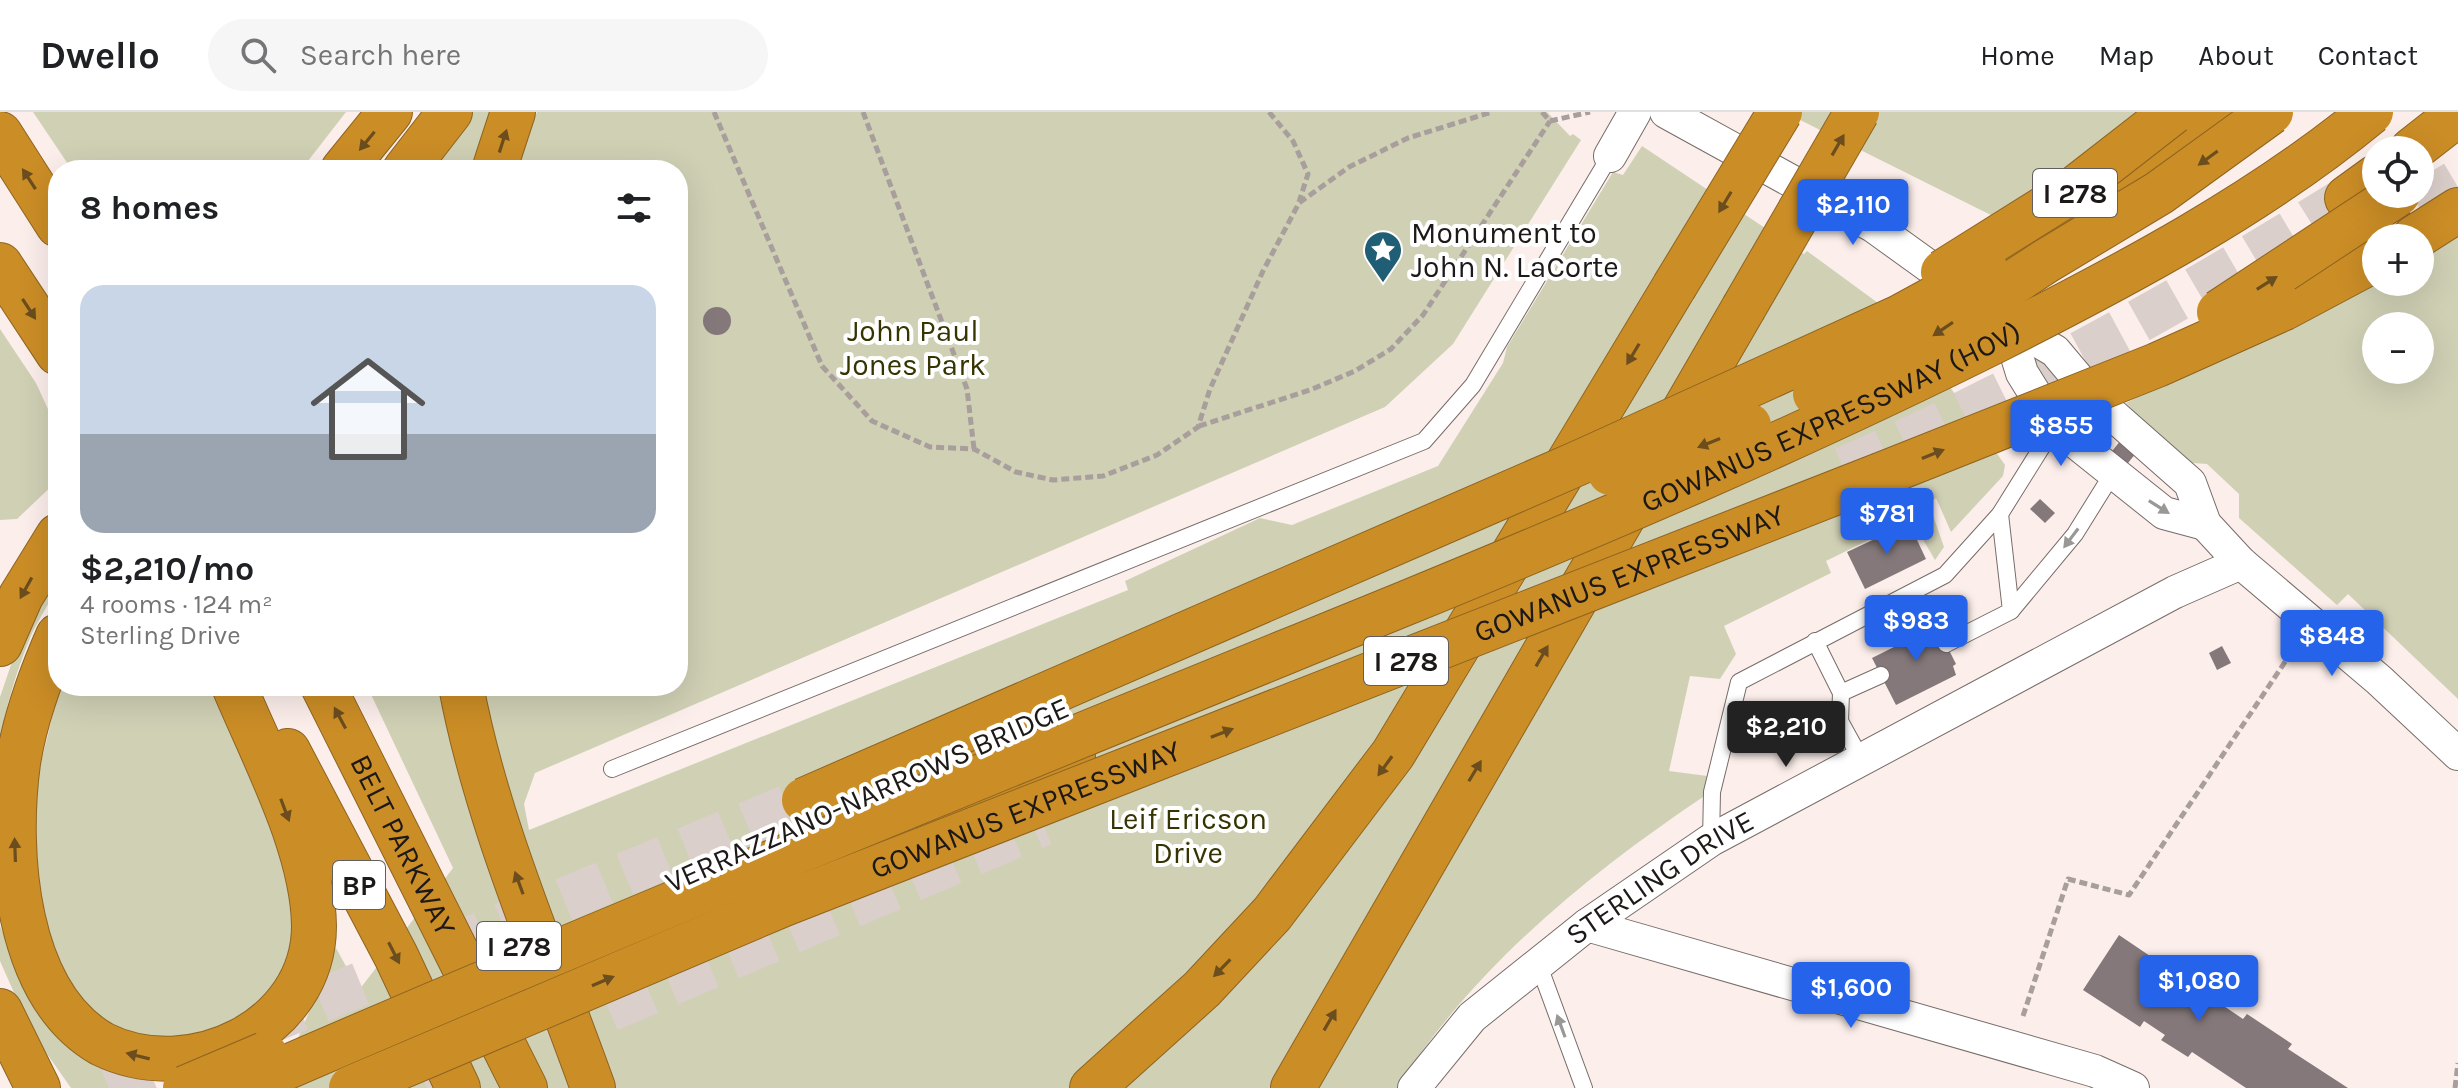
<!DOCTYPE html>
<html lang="en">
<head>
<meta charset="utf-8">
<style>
	body { margin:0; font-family:Karla,sans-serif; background:#f6f6f6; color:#202124; height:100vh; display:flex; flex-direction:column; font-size:30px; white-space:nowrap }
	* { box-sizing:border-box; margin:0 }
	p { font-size:26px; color:#757577 }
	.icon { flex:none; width:44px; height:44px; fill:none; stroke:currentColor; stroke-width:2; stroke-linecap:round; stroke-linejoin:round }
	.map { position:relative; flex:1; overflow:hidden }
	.drawer { position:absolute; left:48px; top:48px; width:640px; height:536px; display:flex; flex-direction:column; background:#fff; border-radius:32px; box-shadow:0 8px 32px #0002 }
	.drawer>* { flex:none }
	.buttons { position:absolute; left:2362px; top:24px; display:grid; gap:16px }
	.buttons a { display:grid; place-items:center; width:72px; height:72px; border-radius:50%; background:#fff; box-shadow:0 8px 32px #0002; font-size:40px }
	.price { position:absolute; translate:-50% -68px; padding:0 18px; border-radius:8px; background:#2563eb; color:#fff; font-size:26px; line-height:52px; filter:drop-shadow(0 2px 4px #0008) }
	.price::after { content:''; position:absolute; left:50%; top:48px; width:24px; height:18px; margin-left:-12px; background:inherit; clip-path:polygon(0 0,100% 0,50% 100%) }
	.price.active { background:#222; color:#fff }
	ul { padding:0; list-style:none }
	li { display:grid; align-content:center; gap:16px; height:424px; padding:0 32px }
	li span { display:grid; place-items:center; height:248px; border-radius:24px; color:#555 }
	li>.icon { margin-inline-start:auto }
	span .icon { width:144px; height:144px; fill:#fffc; stroke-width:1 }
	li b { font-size:34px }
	h2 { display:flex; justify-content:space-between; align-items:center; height:96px; padding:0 32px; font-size:34px }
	header { display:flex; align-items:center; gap:48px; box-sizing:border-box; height:112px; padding:0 40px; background:#fff; border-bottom:2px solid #e0e0e0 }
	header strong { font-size:38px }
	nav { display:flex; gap:44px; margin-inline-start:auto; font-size:28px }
	.search { width:560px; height:72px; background:#f6f6f6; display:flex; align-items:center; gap:20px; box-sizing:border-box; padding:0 28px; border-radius:44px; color:#757577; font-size:30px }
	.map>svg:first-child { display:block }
	.green { fill:#cfd0b4; fill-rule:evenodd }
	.building { fill:#84787a }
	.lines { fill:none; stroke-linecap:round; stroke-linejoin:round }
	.highway-tunnel { stroke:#dbcfcb; stroke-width:44; stroke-dasharray:44 22; stroke-linecap:butt }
	.lane-casing { stroke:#776c69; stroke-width:18 }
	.street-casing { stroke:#776c69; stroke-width:34 }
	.highway-casing { stroke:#8e6421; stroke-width:46 }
	.path { stroke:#a89e9c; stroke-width:5; stroke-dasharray:8 4; stroke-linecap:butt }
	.lane { stroke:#fff; stroke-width:16 }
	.street { stroke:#fff; stroke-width:32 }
	.highway { stroke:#cb8d26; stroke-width:44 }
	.highway-bridge-casing { stroke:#8e6421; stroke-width:46; stroke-linecap:butt }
	.highway-bridge { stroke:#cb8d26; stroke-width:44 }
	.oneway { fill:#6b4d1e }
	.oneway2 { fill:#999897 }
	.labels { text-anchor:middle; stroke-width:8; stroke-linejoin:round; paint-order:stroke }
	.shield { fill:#fff; stroke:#615e5d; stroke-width:2 }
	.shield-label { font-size:28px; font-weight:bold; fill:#1d1918 }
	.poi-label { font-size:30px; fill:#1d1918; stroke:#fff; text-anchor:start }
	.park-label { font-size:30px; fill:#363502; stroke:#fff }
	.street-label { font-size:30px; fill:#1d1918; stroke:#fff }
</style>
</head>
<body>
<header>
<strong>Dwello</strong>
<div class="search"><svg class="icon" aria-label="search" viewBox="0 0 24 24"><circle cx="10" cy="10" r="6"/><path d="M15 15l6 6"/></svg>Search here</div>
<nav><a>Home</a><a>Map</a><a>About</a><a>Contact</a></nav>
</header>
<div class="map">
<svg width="2458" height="976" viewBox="0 0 2458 976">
	<rect width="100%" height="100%" fill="#fcefeb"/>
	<g class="green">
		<polygon points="33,0 346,0 301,58 72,58"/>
		<polygon points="469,0 491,0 469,58 426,58"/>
		<path d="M537 0H1547L1570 24 1573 22 1581 28 1453 232 1385 295 535 661 524 692 529 718 1128 478 1125 469 1260 406 1292 413 1438 354 1503 251 1507 235 1613 60 1623 63 1642 34 1804 142 1807 139 1904 210 2005 353 2003 364 1951 420 1936 386 1929 392 1944 435 1935 448 1911 407 1826 449 1831 461 1724 514 1736 542 1720 567 1690 564 1669 659 1707 664 1710 675 1703 685C1587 763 1473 856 1397 976H206L293 938 336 836 359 878 453 756 367 574H438L474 711 479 574H678V58H513Z"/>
		<polygon points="1784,0 2197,0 2083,149"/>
		<path d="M2458 122V587L2348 482 2337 493 2239 406V382L2207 352 2179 350 2126 291 2312 197 2376 170H2420V141ZM2376 214H2420V258H2376Z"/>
		<polygon points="0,217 36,271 58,319 58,368 17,407 0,408"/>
		<path d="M58 457C58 484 40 502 30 526 16 561 6 593 0 630V585L25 512Z"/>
		<polygon points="60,574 216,574 280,722 299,822 294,886 203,945 98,907 57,852 36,784 32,687"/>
		<polygon points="0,814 35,891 72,939 149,976 71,976 31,919 0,849"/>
	</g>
	<g class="building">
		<circle cx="717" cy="209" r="14"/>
		<polygon points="2121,328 2136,341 2124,356 2109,343"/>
		<polygon points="2040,387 2055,401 2045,411 2030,397"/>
		<polygon points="1909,411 1926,447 1865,477 1847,440"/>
		<polygon points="1922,499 1934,521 1939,518 1956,552 1953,554 1956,563 1896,593 1872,546 1918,523 1909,506"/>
		<polygon points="2222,534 2231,551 2217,558 2209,541"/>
		<polygon points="2119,823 2243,907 2247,902 2292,932 2288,937 2348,976 2246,976 2192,940 2188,945 2161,928 2165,923 2144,909 2140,915 2083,878"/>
	</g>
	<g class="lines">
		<g class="highway-tunnel">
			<polyline points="2361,127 2458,69"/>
			<path d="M1844 357C2019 279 2185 187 2347 86"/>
			<polyline points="259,914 804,688"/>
			<polyline points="109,976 188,943"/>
			<polyline points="427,976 1043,712"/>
		</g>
		<g class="lane-casing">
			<g id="lane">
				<polyline points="2011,499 2075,422 2113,361"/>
				<polyline points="1815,529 1841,581 1840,609 1862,649"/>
				<polyline points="1946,532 2011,499 2000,402"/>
				<polyline points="1841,581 1881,563"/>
				<polyline points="612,657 1424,329 1473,273 1610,44"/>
				<polyline points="1711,728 1712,680 1739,570 1945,463 2000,402 2055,314"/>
				<polyline points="1538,851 1584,976"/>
			</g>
		</g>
		<g class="street-casing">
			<g id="street">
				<polyline points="1666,0 1873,114 1959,176"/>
				<polyline points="1610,44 1635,0"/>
				<polyline points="2002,208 2055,239 2097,289 2190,371 2205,412 2241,451 2379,568 2458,642"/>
				<polyline points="2007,212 2022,261 2055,314 2164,401 2205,412"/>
				<polyline points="1587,813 2095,959 2133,976"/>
				<path id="s1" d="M1414 976 1472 905 1587 813 1711 728 2175 480 2241 451"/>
			</g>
		</g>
		<g class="highway-casing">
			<g id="highway">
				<polyline points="0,22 58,113"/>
				<polyline points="2412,38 2458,2"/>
				<polyline points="343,58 390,0"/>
				<polyline points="405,58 450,0"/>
				<polyline points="494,58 513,0"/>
				<polyline points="2347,86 2376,65"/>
				<polyline points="2414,126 2458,98"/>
				<polyline points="0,153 58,241"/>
				<path d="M1986 158C2065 110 2140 60 2211 0"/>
				<polyline points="2284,196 2376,147"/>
				<polyline points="1670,323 1743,197"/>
				<path d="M58 524C40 565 25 606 18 651 6 739 15 882 102 932 191 976 314 917 314 814 313 736 264 646 234 574"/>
				<polyline points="0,532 21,484 58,424"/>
				<path id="s2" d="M323 574 525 976"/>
				<path d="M461 574C487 712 546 844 593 976"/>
				<polyline points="288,639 396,844 458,976"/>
				<polyline points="853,692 1007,623"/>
				<polyline points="939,715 1073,645"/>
				<polyline points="0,899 38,976"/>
				<polyline points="1092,976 1202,877 1272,802 1393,642 1674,175"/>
				<polyline points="1293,976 1638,379"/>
			</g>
		</g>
		<g class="path">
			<polyline points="714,0 822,254 872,309 930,335 974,337 1016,360 1053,368 1103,364 1157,343 1198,315 1210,277 1263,159 1299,91 1349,55 1408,26 1492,0"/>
			<polyline points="863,0 967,277 974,337"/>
			<polyline points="1269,0 1293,29 1308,62 1299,90"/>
			<polyline points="1542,0 1550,9 1590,0"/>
			<polyline points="1199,314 1310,278 1355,259 1391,237 1423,203 1550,9"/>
			<polyline points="2023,904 2068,767 2129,783 2293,538"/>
			<polyline points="2455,976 2458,951"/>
		</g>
		<use href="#lane" class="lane"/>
		<use href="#street" class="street"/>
		<use href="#highway" class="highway"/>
		<g class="highway-bridge-casing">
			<g id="highway-bridge">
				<polyline points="1943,160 2069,81 2173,0"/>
				<polyline points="1674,175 1780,0"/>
				<polyline points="1743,197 1857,0"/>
				<polyline points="2219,200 2398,82"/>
				<polyline points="1815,282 1917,234 2046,149 2159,81 2271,0"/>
				<polyline points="1610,361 1705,333 1749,313"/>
				<polyline points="804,688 1583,349 1900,205 1986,158"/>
				<polyline points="185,976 265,942"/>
				<path id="s3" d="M239 976C625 808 1016 650 1406 491 1606 409 1805 324 1999 227 2127 162 2260 92 2371 0"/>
				<path id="s4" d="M351 976 784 792 1888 360 2157 253 2284 196"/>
			</g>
		</g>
		<use href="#highway-bridge" class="highway-bridge"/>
	</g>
	<defs><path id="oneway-solid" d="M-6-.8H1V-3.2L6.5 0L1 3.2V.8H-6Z" transform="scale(2)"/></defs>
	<g class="oneway">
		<use href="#oneway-solid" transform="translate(367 29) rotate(129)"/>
		<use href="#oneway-solid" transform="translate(503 29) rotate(-72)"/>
		<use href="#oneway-solid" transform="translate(1838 33) rotate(-60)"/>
		<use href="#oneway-solid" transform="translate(2208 46) rotate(144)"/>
		<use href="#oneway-solid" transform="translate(29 67) rotate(-123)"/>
		<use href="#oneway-solid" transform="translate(1725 90) rotate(121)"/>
		<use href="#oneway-solid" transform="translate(2267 171) rotate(-32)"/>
		<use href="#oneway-solid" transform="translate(29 197) rotate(57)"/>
		<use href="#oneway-solid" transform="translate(1943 217) rotate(146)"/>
		<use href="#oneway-solid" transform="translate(1633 242) rotate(121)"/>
		<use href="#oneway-solid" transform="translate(1709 331) rotate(158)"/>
		<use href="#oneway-solid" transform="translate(1933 342) rotate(-22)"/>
		<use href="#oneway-solid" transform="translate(26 476) rotate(119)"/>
		<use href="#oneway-solid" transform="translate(1542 544) rotate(-60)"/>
		<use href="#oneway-solid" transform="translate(340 606) rotate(-118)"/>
		<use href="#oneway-solid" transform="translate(1222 621) rotate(-21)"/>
		<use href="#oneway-solid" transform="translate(1385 654) rotate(126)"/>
		<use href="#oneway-solid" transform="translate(1475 659) rotate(-59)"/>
		<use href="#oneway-solid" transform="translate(285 698) rotate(69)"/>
		<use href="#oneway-solid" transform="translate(15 738) rotate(-92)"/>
		<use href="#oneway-solid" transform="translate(519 771) rotate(-110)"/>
		<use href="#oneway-solid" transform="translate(394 841) rotate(63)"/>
		<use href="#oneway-solid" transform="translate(1222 856) rotate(134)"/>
		<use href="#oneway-solid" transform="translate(603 869) rotate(-23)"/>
		<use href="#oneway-solid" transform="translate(1330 908) rotate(-60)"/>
		<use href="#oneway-solid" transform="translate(138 944) rotate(-166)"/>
	</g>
	<g class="oneway2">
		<use href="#oneway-solid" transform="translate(2159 395) rotate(32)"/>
		<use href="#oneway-solid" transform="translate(2071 426) rotate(127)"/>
		<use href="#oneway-solid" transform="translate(1561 914) rotate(-110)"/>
	</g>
	<defs>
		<g id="sight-pin" transform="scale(2)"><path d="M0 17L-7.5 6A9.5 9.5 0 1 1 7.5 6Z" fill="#1f5e74" stroke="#fff"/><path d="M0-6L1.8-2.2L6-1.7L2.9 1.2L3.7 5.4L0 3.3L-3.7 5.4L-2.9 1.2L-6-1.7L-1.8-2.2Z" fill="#fff"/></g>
	</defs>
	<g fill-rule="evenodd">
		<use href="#sight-pin" x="1383" y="138"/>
	</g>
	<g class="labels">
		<g class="shield">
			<rect x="2033" y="57" width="84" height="48" rx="6"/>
			<rect x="1364" y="525" width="84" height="48" rx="6"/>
			<rect x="333" y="749" width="52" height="48" rx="6"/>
			<rect x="477" y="810" width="84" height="48" rx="6"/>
		</g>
		<g class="shield-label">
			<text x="2075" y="91">I 278</text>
			<text x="1406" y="559">I 278</text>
			<text x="359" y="783">BP</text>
			<text x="519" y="844">I 278</text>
		</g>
		<g class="poi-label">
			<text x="1411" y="131">Monument to<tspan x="1411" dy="34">John N. LaCorte</tspan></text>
		</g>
		<g class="park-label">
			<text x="913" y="229">John Paul<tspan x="913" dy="34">Jones Park</tspan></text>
			<text x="1188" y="717">Leif Ericson<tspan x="1188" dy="34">Drive</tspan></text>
		</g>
		<g class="street-label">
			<text dy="10" stroke="none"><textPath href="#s3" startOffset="1728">GOWANUS EXPRESSWAY (HOV)</textPath></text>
			<text dy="10" stroke="none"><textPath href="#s4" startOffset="1378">GOWANUS EXPRESSWAY</textPath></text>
			<text transform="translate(867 683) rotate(-24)" y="10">VERRAZZANO-NARROWS BRIDGE</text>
			<text dy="10" stroke="none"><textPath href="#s4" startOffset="730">GOWANUS EXPRESSWAY</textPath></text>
			<text dy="10" stroke="none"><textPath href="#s2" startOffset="178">BELT PARKWAY</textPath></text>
			<text dy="10" stroke="none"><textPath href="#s1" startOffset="326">STERLING DRIVE</textPath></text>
		</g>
	</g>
</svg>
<div class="buttons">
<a><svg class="icon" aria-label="locate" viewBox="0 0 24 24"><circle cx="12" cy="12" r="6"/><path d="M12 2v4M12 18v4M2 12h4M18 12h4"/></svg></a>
<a>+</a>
<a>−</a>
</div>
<b class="price" style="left:1853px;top:135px">$2,110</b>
<b class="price" style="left:2061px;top:356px">$855</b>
<b class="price" style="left:1887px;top:444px">$781</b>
<b class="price" style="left:1916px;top:551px">$983</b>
<b class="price" style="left:2332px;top:566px">$848</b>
<b class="price active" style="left:1786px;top:657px">$2,210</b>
<b class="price" style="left:2199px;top:911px">$1,080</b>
<b class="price" style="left:1851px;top:918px">$1,600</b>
<section class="drawer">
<h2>8 homes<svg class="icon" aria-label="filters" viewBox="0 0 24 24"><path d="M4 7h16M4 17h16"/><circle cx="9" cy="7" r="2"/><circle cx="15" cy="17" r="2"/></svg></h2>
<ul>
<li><span style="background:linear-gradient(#c9d6e8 60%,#9aa5b1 0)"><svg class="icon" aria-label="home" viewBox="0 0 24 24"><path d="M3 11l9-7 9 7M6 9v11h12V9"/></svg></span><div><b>$2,210/mo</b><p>4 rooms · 124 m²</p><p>Sterling Drive</p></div></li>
</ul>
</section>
</div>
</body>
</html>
